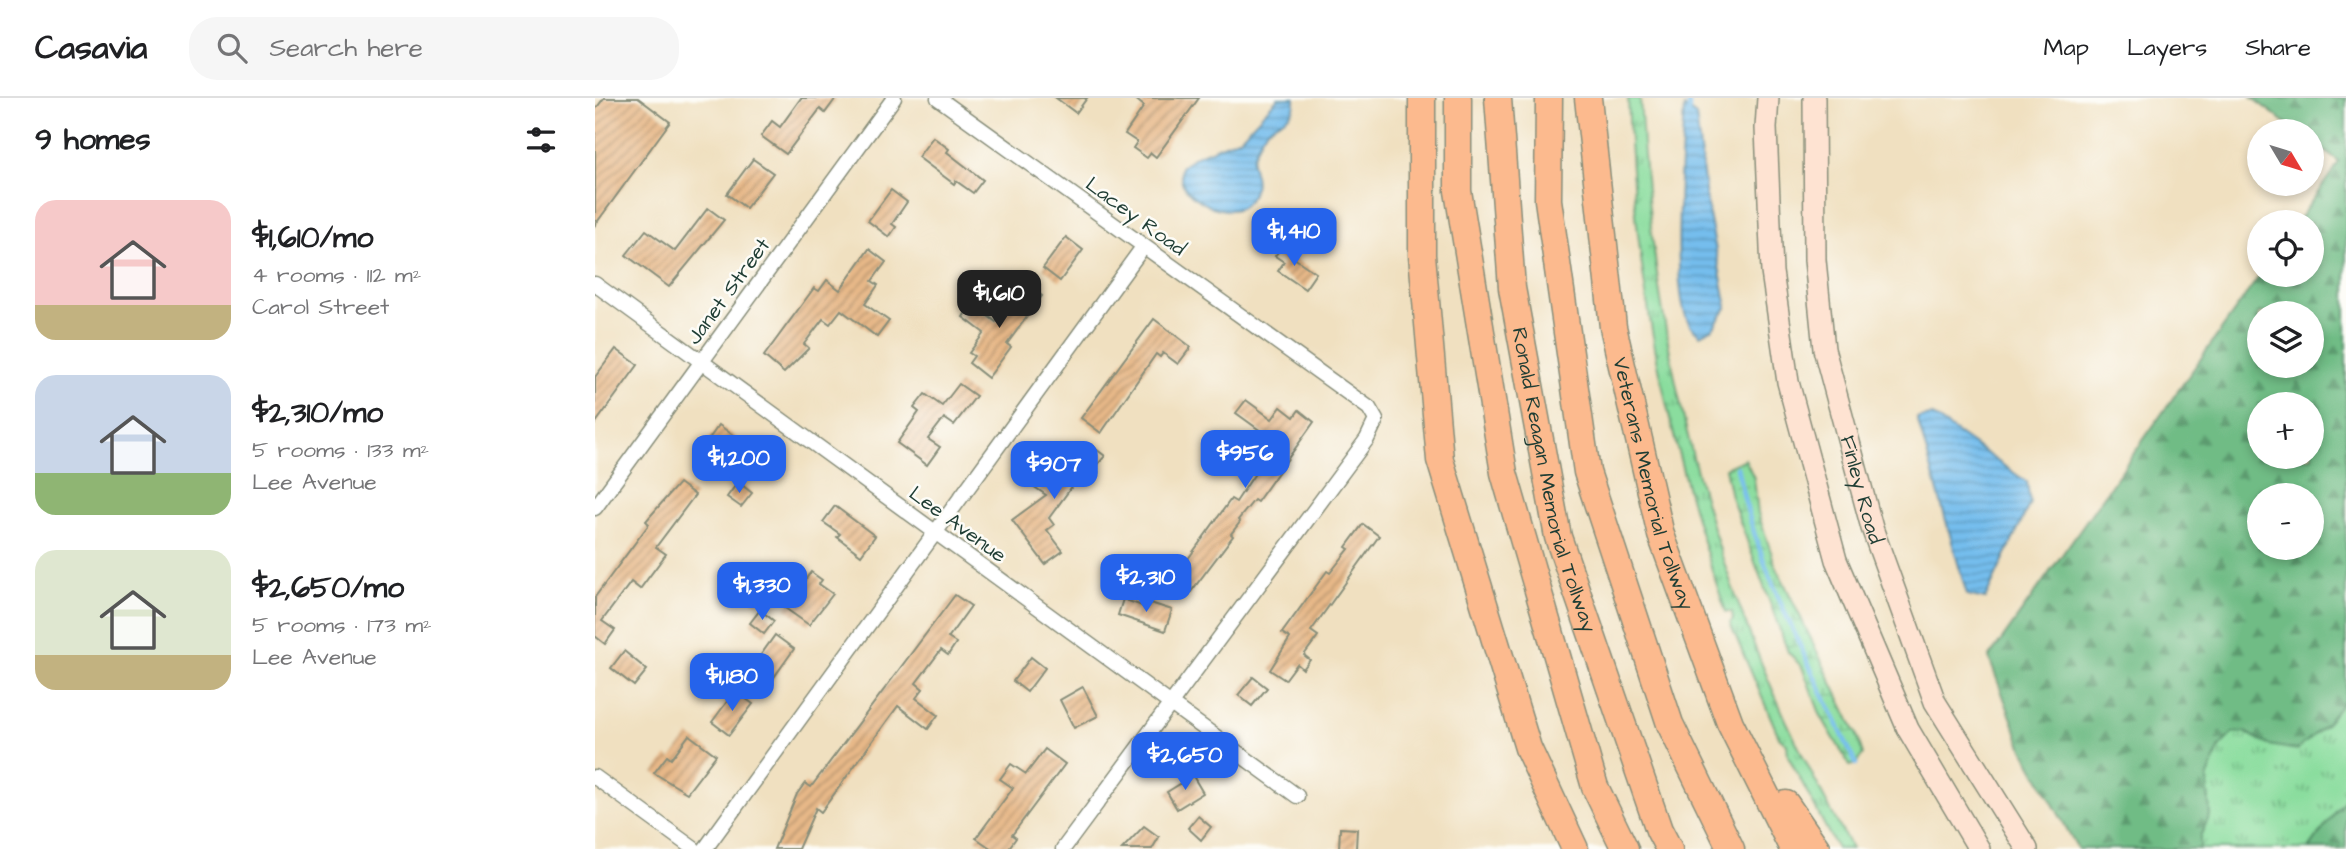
<!DOCTYPE html>
<html lang="en">
<head>
<meta charset="utf-8">
<style>
	body { margin:0; font-family:"Architects Daughter",sans-serif; background:#f6f6f6; color:#202124; height:100vh; display:flex; flex-direction:column; font-size:26px; white-space:nowrap }
	* { box-sizing:border-box; margin:0 }
	p { font-size:23px; color:#757577 }
	.icon { flex:none; width:38px; height:38px; fill:none; stroke:currentColor; stroke-width:2; stroke-linecap:round; stroke-linejoin:round }
	.map { position:relative; flex:1; overflow:hidden }
	.sheet { display:flex; flex-direction:column; background:#fff; width:595px }
	.sheet>* { flex:none }
	.needle { width:46px; rotate:128deg }
	.buttons { position:absolute; left:1652px; top:21px; display:grid; gap:14px }
	.buttons a { display:grid; place-items:center; width:77px; height:77px; border-radius:50%; background:#fff; box-shadow:0 4px 10px #0003; font-size:35px }
	.price { position:absolute; translate:-50% -60px; padding:0 16px; border-radius:14px; background:#2563eb; color:#fff; font-size:23px; line-height:46px; filter:drop-shadow(0 2px 4px #0008) }
	.price::after { content:''; position:absolute; left:50%; top:42px; width:21px; height:16px; margin-left:-10px; background:inherit; clip-path:polygon(0 0,100% 0,50% 100%) }
	.price.active { background:#222; color:#fff }
	ul { padding:0; list-style:none }
	li { display:flex; align-items:center; gap:21px; height:175px; padding:0 35px }
	li span { display:grid; place-items:center; flex:none; width:196px; height:140px; border-radius:21px; color:#555 }
	li>.icon { margin-inline-start:auto }
	span .icon { width:84px; height:84px; fill:#fffc; stroke-width:1 }
	li b { font-size:30px }
	h2 { display:flex; justify-content:space-between; align-items:center; height:84px; padding:0 35px; font-size:30px }
	header { display:flex; align-items:center; gap:42px; box-sizing:border-box; height:98px; padding:0 35px; background:#fff; border-bottom:2px solid #e0e0e0 }
	header strong { font-size:33px }
	nav { display:flex; gap:38px; margin-inline-start:auto; font-size:24px }
	.search { width:490px; height:63px; background:#f6f6f6; display:flex; align-items:center; gap:18px; box-sizing:border-box; padding:0 24px; border-radius:28px; color:#757577; font-size:26px }
	main { display:flex; flex:1; min-height:0 }
	.map>svg:first-child { display:block }
	.grass { fill:url(#grass-tufts); stroke:#548d69; stroke-width:2 }
	.forest { fill:url(#forest-firs); stroke:#477c5c; stroke-width:2; fill-rule:evenodd }
	.wetland { fill:url(#wetland-marsh); stroke:#548d69; stroke-width:2 }
	.water { fill:url(#water-rules); stroke:#4a7d90; stroke-width:2 }
	.lines { fill:none; stroke-linecap:round; stroke-linejoin:round }
	.stream { stroke:#74bded; stroke-width:4.5 }
	.building { fill:url(#building-hatch) }
	.street-casing { stroke:#888e7a; stroke-width:17 }
	.secondary-casing { stroke:#888e7a; stroke-width:24 }
	.highway-casing { stroke:#888e7a; stroke-width:29 }
	.street { stroke:#fff; stroke-width:14 }
	.secondary { stroke:#fee3d2; stroke-width:21 }
	.highway { stroke:#fcba8e; stroke-width:26 }
	.labels { text-anchor:middle; stroke-width:5; stroke-linejoin:round; paint-order:stroke }
	.street-label { font-size:21px; fill:#1f3d34; stroke:#fdfcf7 }
</style>
</head>
<body>
<header>
<strong>Casavia</strong>
<div class="search"><svg class="icon" aria-label="search" viewBox="0 0 24 24"><circle cx="10" cy="10" r="6"/><path d="M15 15l6 6"/></svg>Search here</div>
<nav><a>Map</a><a>Layers</a><a>Share</a></nav>
</header>
<main>
<section class="sheet">
<h2>9 homes<svg class="icon" aria-label="filters" viewBox="0 0 24 24"><path d="M4 7h16M4 17h16"/><circle cx="9" cy="7" r="2"/><circle cx="15" cy="17" r="2"/></svg></h2>
<ul>
<li><span style="background:linear-gradient(#f6c9c9 75%,#c2b280 0)"><svg class="icon" aria-label="home" viewBox="0 0 24 24"><path d="M3 11l9-7 9 7M6 9v11h12V9"/></svg></span><div><b>$1,610/mo</b><p>4 rooms · 112 m²</p><p>Carol Street</p></div></li>
<li><span style="background:linear-gradient(#c9d6e8 70%,#8fb573 0)"><svg class="icon" aria-label="home" viewBox="0 0 24 24"><path d="M3 11l9-7 9 7M6 9v11h12V9"/></svg></span><div><b>$2,310/mo</b><p>5 rooms · 133 m²</p><p>Lee Avenue</p></div></li>
<li><span style="background:linear-gradient(#dfe7d0 75%,#c2b280 0)"><svg class="icon" aria-label="home" viewBox="0 0 24 24"><path d="M3 11l9-7 9 7M6 9v11h12V9"/></svg></span><div><b>$2,650/mo</b><p>5 rooms · 173 m²</p><p>Lee Avenue</p></div></li>
</ul>
</section>
<div class="map">
<svg width="1751" height="751" viewBox="0 0 1751 751">
	<defs>
		<pattern id="grass-tufts" width="24" height="20" patternUnits="userSpaceOnUse" patternTransform="scale(1.75)"><rect width="24" height="20" fill="#8add9e"/><path d="M3 7l-1-3M5 7V3M7 7l1-3M15 17l-1-3M17 17v-4M19 17l1-3" fill="none" stroke="#70b482"/></pattern>
		<pattern id="forest-firs" width="22" height="20" patternUnits="userSpaceOnUse" patternTransform="scale(1.75)"><rect width="22" height="20" fill="#6fbc85"/><path d="M5 1l3.5 6h-7zM16 11l3.5 6h-7z" fill="#5b9a6e"/></pattern>
		<pattern id="wetland-marsh" width="20" height="14" patternUnits="userSpaceOnUse" patternTransform="scale(1.75)"><rect width="20" height="14" fill="#8add9e"/><path d="M1 5h8M5 5V1M11 12h8M15 12V8" fill="none" stroke="#70b482"/></pattern>
		<pattern id="water-rules" width="6" height="5" patternUnits="userSpaceOnUse" patternTransform="scale(1.75)"><rect width="6" height="5" fill="#74bded"/><path d="M0 2.5h6" fill="none" stroke="#5f9bc1"/></pattern>
		<pattern id="building-hatch" width="6" height="6" patternUnits="userSpaceOnUse" patternTransform="scale(1.75)"><rect width="6" height="6" fill="#e7b888"/><path d="M-1 1l2-2M0 6l6-6M5 7l2-2" fill="none" stroke="#bb9770"/></pattern>
	</defs>
	<rect width="100%" height="100%" fill="#fdfcf7"/>
	<filter id="ink" filterUnits="userSpaceOnUse"><feTurbulence type="fractalNoise" baseFrequency=".0143" numOctaves="2"/><feDisplacementMap in="SourceGraphic" scale="14" xChannelSelector="R" yChannelSelector="G"/><feConvolveMatrix kernelMatrix="1 2 1 2 8 2 1 2 1" color-interpolation-filters="sRGB"/></filter>
	<filter id="wash" filterUnits="userSpaceOnUse"><feTurbulence type="fractalNoise" baseFrequency=".00686" numOctaves="4" result="noise"/><feDisplacementMap in="SourceGraphic" scale="28" xChannelSelector="R" yChannelSelector="G"/><feGaussianBlur stdDeviation="1.57" result="paint"/><feColorMatrix in="noise" values="0 0 0 0 0 0 0 0 0 0 0 0 0 0 0 0 0 1.4 0 .05"/><feComposite in="paint" operator="in"/></filter>
	<g filter="url(#wash)">
		<rect width="100%" height="100%" fill="#f0e0c0"/>
		<g class="grass">
			<path d="M1033 0H1045C1060 274 1122 513 1257 751H1242L1193 658 1192 646 1184 639 1135 525 1138 522 1137 514H1131C1072 344 1039 180 1033 0Z"/>
			<polygon points="1751,600 1751,700 1714,751 1605,751 1605,738 1615,717 1612,681 1625,648 1638,634 1650,634 1674,647 1730,627"/>
		</g>
		<g class="forest">
			<path d="M1657 0H1751V600L1730 627 1702 652 1674 647 1650 634 1638 635 1625 648 1612 681 1615 717 1605 738V751H1483L1428 651 1394 560 1665 177H1717V124H1702L1744 64 1717 44V33H1702ZM1664 215H1717V268H1664ZM1664 306H1717V359H1664ZM1664 397H1717V450H1664Z"/>
			<polygon points="1751,700 1751,751 1714,751"/>
		</g>
		<polygon class="wetland" points="1150,361 1159,380 1163,415 1180,466 1261,635 1268,656 1261,666 1255,668 1226,618 1207,569 1193,554 1136,399 1130,370"/>
		<g class="water">
			<path d="M683 0H700C702 24 676 21 667 38 664 45 658 55 657 63 657 72 663 79 660 89 651 121 622 115 601 100 589 92 584 83 586 69L601 58 645 40Z"/>
			<path d="M1089 9 1101 18 1111 101 1132 209 1118 230 1105 237C1102 233 1096 230 1094 225 1075 196 1087 50 1089 9Z"/>
			<polygon points="1338,318 1432,384 1435,405 1390,501 1372,497 1322,320"/>
		</g>
		<g class="lines">
			<g class="stream">
				<polyline points="1094,17 1094,0"/>
				<path d="M1142 369C1162 474 1217 569 1261 666"/>
			</g>
		</g>
		<g id="blocks">
			<g class="building">
				<polygon points="9,0 43,0 75,24 0,127 0,12"/>
				<polygon points="206,0 241,0 230,15 225,11 191,56 166,38 177,23 185,29"/>
				<polygon points="461,0 492,0 481,15"/>
				<polygon points="539,0 604,0 561,59 556,55 552,60 538,50 542,44 530,36 549,8"/>
				<polygon points="338,39 354,51 352,54 388,82 378,95 361,83 359,86 323,59"/>
				<polygon points="158,61 178,75 151,110 132,96"/>
				<polygon points="296,92 312,104 297,126 301,129 294,139 273,123"/>
				<polygon points="113,110 129,122 74,189 31,157 51,132 80,153"/>
				<polygon points="471,139 488,152 465,183 448,170"/>
				<polygon points="689,146 699,153 696,158 721,175 710,191 683,173 689,164 680,158"/>
				<polygon points="274,151 291,164 277,183 283,187 270,206 294,223 282,239 246,212 235,226 228,221 209,246 214,250 189,275 169,258 219,190 224,193 232,182 245,192"/>
				<polygon points="430,185 447,198 412,246 416,249 393,280 374,265 379,258 374,255 389,235 368,219 377,206 401,224"/>
				<polygon points="559,221 596,249 583,266 568,255 565,259 561,256 506,335 486,320"/>
				<polygon points="21,251 43,267 0,326 0,279"/>
				<polygon points="364,286 381,298 359,327 349,320 333,341 345,349 332,367 302,345 324,314 319,310 330,296 347,308"/>
				<polygon points="651,302 677,321 686,309 699,319 704,312 719,324 662,404 659,402 643,422 645,424 636,436 638,438 592,499 575,486 636,401 641,404 681,344 641,315"/>
				<polygon points="124,327 142,340 119,372 101,359"/>
				<polygon points="497,348 510,358 499,371 503,374 494,386 484,379 454,420 459,427 452,432 468,453 450,466 417,422 451,397 438,388 461,357 479,370"/>
				<polygon points="143,384 157,395 146,409 132,399"/>
				<polygon points="84,385 100,397 61,449 71,456 45,491 36,484 7,523 20,532 10,546 0,538 0,499 54,426 51,423"/>
				<polygon points="240,408 280,438 266,457 242,439 245,436 228,424"/>
				<polygon points="768,426 784,438 716,533 723,538 709,557 715,562 708,571 702,566 690,582 675,572 695,540 687,535 732,473 735,475 754,451 751,449"/>
				<polygon points="216,474 227,482 224,486 238,496 214,527 190,510"/>
				<polygon points="162,476 176,486 162,505 148,495"/>
				<polygon points="360,497 376,508 353,540 361,545 353,557 346,552 321,585 328,591 321,600 343,617 333,631 303,608 226,714 221,710 203,751 179,751 202,696 210,685 216,689"/>
				<polygon points="528,501 547,508 549,503 577,512 570,533 523,517"/>
				<polygon points="165,512 179,523 169,536 155,525"/>
				<polygon points="180,537 199,551 172,589 153,575"/>
				<polygon points="29,553 52,572 39,588 16,570"/>
				<polygon points="111,559 126,569 115,584 100,573"/>
				<polygon points="436,559 450,570 432,594 418,583"/>
				<polygon points="658,579 672,590 657,608 643,597"/>
				<polygon points="488,589 503,618 479,630 465,602"/>
				<polygon points="140,593 158,606 134,637 117,624"/>
				<polygon points="94,637 121,657 92,695 59,675 72,658 76,661"/>
				<polygon points="450,651 470,666 417,737 421,740 413,751 397,751 381,740 418,690 405,681 416,666 431,676"/>
				<polygon points="598,678 608,695 582,711 572,694"/>
				<polygon points="603,718 616,729 606,742 593,730"/>
				<polygon points="549,728 564,739 557,751 527,751"/>
				<polygon points="745,730 762,731 761,751 744,751"/>
			</g>
		</g>
	</g>
	<g filter="url(#ink)">
		<use href="#blocks" fill-opacity="0" stroke="#888e7a" stroke-width="2"/>
		<g class="lines">
			<g class="street-casing">
				<g id="street">
					<polyline points="343,0 774,310 781,322 772,341 468,751"/>
					<polyline points="0,186 702,698"/>
					<polyline points="0,410 299,0"/>
					<polyline points="0,679 99,751"/>
					<polyline points="110,751 548,149"/>
				</g>
			</g>
			<g class="secondary-casing">
				<g id="secondary">
					<polyline points="1173,0 1171,30 1177,174 1193,284 1241,462 1313,631 1384,751"/>
					<path id="s1" d="M1219 0 1220 162 1229 251 1277 430 1340 604 1432 751"/>
				</g>
			</g>
			<g class="highway-casing">
				<g id="highway">
					<polyline points="827,0 827,157 845,362 933,650 980,751"/>
					<polyline points="863,0 863,93 909,375 1000,689 1030,751"/>
					<path id="s2" d="M903 0 917 190 963 439 1064 732 1074 751"/>
					<polyline points="954,0 953,102 992,374 1075,626 1136,751"/>
					<path id="s3" d="M993 0 1018 229 1066 437 1135 625 1198 751"/>
					<polyline points="1191,706 1222,751"/>
				</g>
			</g>
			<use href="#street" class="street"/>
			<use href="#secondary" class="secondary"/>
			<use href="#highway" class="highway"/>
		</g>
	</g>
	<g class="labels">
		<g class="street-label">
			<text transform="translate(541 118) rotate(36)" y="7">Lacey Road</text>
			<text transform="translate(133 193) rotate(-54)" y="7">Janet Street</text>
			<text dy="7" stroke="none"><textPath href="#s2" startOffset="387">Ronald Reagan Memorial Tollway</textPath></text>
			<text dy="7" stroke="none"><textPath href="#s3" startOffset="392">Veterans Memorial Tollway</textPath></text>
			<text dy="7" stroke="none"><textPath href="#s1" startOffset="397">Finley Road</textPath></text>
			<text transform="translate(363 426) rotate(36)" y="7">Lee Avenue</text>
		</g>
	</g>
</svg>
<div class="buttons">
<a><svg class="needle" viewBox="-14 -14 28 28"><path d="M0-13l5 13h-10z" fill="#e53935"/><path d="M0 13l5-13h-10z" fill="#757577"/></svg></a>
<a><svg class="icon" aria-label="locate" viewBox="0 0 24 24"><circle cx="12" cy="12" r="6"/><path d="M12 2v4M12 18v4M2 12h4M18 12h4"/></svg></a>
<a><svg class="icon" aria-label="layers" viewBox="0 0 24 24"><path d="M12 4l9 5-9 5-9-5zM3 14l9 5 9-5"/></svg></a>
<a>+</a>
<a>−</a>
</div>
<b class="price" style="left:699px;top:170px">$1,410</b>
<b class="price active" style="left:404px;top:232px">$1,610</b>
<b class="price" style="left:650px;top:392px">$956</b>
<b class="price" style="left:144px;top:397px">$1,200</b>
<b class="price" style="left:459px;top:403px">$907</b>
<b class="price" style="left:551px;top:516px">$2,310</b>
<b class="price" style="left:167px;top:524px">$1,330</b>
<b class="price" style="left:137px;top:615px">$1,180</b>
<b class="price" style="left:590px;top:694px">$2,650</b>
</div>
</main>
</body>
</html>
